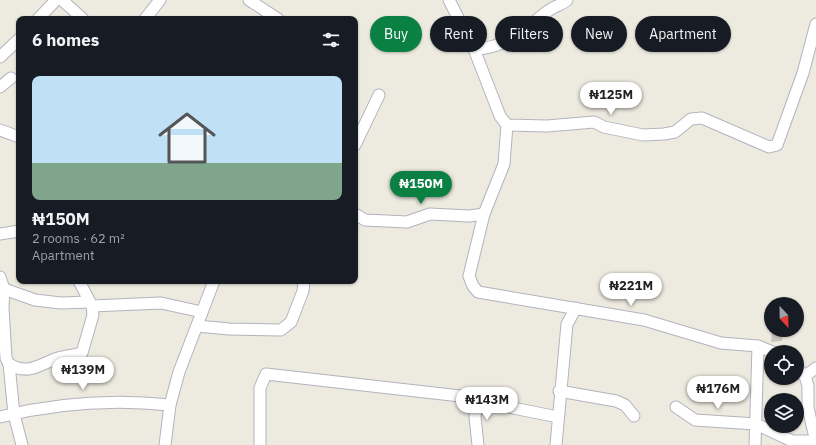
<!DOCTYPE html>
<html lang="en">
<head>
<meta charset="utf-8">
<style>
	body { margin:0; font-family:"IBM Plex Sans",sans-serif; background:#242831; color:#f1f3f6; height:100vh; display:flex; flex-direction:column; font-size:15px; white-space:nowrap }
	* { box-sizing:border-box; margin:0 }
	p { font-size:13px; color:#9ea1a6 }
	.icon { flex:none; width:22px; height:22px; fill:none; stroke:currentColor; stroke-width:2; stroke-linecap:round; stroke-linejoin:round }
	.map { position:relative; flex:1; overflow:hidden }
	.panel { position:absolute; left:16px; top:16px; width:342px; height:268px; display:flex; flex-direction:column; background:#171b24; border-radius:8px; box-shadow:0 1px 3px #0004 }
	.panel>* { flex:none }
	.guide { position:absolute; left:370px; top:16px; width:380px; height:36px; display:flex; gap:8px }
	.needle { width:26px; rotate:158deg }
	.tools { position:absolute; left:764px; top:297px; display:grid; gap:8px }
	.tools a { display:grid; place-items:center; width:40px; height:40px; border-radius:50%; background:#171b24; box-shadow:0 1px 3px #0004; font-size:20px }
	.price { position:absolute; translate:-50% -34px; padding:0 9px; border-radius:14px; background:#fff; color:#222; font-size:13px; line-height:26px; filter:drop-shadow(0 1px 2px #0008) }
	.price::after { content:''; position:absolute; left:50%; top:24px; width:12px; height:9px; margin-left:-6px; background:inherit; clip-path:polygon(0 0,100% 0,50% 100%) }
	.price.selected { background:#0b8043; color:#fff }
	ul { padding:0; list-style:none }
	li { display:grid; align-content:center; gap:8px; height:212px; padding:0 16px }
	li+li { border-top:1px solid #363941 }
	li span { display:grid; place-items:center; height:124px; border-radius:8px; color:#555 }
	li>.icon { margin-inline-start:auto }
	span .icon { width:72px; height:72px; fill:#fffc; stroke-width:1 }
	li b { font-size:17px }
	h2 { display:flex; justify-content:space-between; align-items:center; height:48px; padding:0 16px; font-size:17px }
	.pill { padding:0 14px; border-radius:18px; background:#171b24; box-shadow:0 1px 3px #0004; font-size:14px; line-height:36px }
	.pill.selected { background:#0b8043; color:#fff }
	.map>svg:first-child { display:block }
	.building { fill:#c9c6bf }
	.lines { fill:none; stroke-linecap:round; stroke-linejoin:round }
	.minor-casing { stroke:#b3b3be; stroke-width:13 }
	.minor { stroke:#fff; stroke-width:11 }
</style>
</head>
<body>
<div class="map">
<svg width="816" height="445" viewBox="0 0 816 445">
	<rect width="100%" height="100%" fill="#edeae0"/>
	<polygon class="building" points="772,330 783,330 782,341 771,342"/>
	<g class="lines">
		<g class="minor-casing">
			<g id="minor">
				<polyline points="62,0 83,19"/>
				<polyline points="249,0 278,19"/>
				<polyline points="449,0 474,49 500,116 507,125 547,126 594,122 604,127 643,135 664,134 675,132 691,119 702,118 769,147 777,145 803,73 816,24"/>
				<polyline points="38,19 56,0"/>
				<polyline points="145,19 160,0"/>
				<path d="M474 49C506 49 524 29 548 11 554 6 562 5 567 0"/>
				<polyline points="0,57 19,39"/>
				<polyline points="0,87 11,78"/>
				<polyline points="507,125 504,164 484,214 469,276 473,286 478,292 644,320 721,343 758,346 773,352"/>
				<polyline points="0,130 19,137"/>
				<polyline points="355,145 379,95"/>
				<polyline points="355,214 365,220 407,222 430,214 469,216 484,214"/>
				<polyline points="0,234 19,231"/>
				<polyline points="0,277 4,289 3,308 6,358 9,364 14,414 22,445"/>
				<polyline points="4,289 35,300 61,303 89,302"/>
				<polyline points="92,306 161,303 202,312"/>
				<polyline points="197,326 229,329 281,330 291,322 303,291 304,281"/>
				<path d="M9 364C28 376 40 364 58 358 66 356 74 355 82 353L93 315 92 306 79 281"/>
				<polyline points="797,368 805,376 808,386 808,408 816,442"/>
				<polyline points="805,376 816,368"/>
				<polyline points="559,391 616,401 625,405 634,416"/>
				<polyline points="676,407 695,420 756,424 792,441 816,441"/>
				<path d="M0 417C56 403 112 399 170 405"/>
				<polyline points="165,445 170,405 179,372 214,281"/>
				<polyline points="260,445 260,388 266,374 478,398 513,408 558,417"/>
				<polyline points="478,445 475,417 478,398"/>
				<polyline points="556,445 567,324 576,308"/>
				<polyline points="755,445 758,346"/>
			</g>
		</g>
		<use href="#minor" class="minor"/>
	</g>
</svg>
<div class="tools">
<a><svg class="needle" viewBox="-14 -14 28 28"><path d="M0-13l5 13h-10z" fill="#e53935"/><path d="M0 13l5-13h-10z" fill="#9ea1a6"/></svg></a>
<a><svg class="icon" aria-label="locate" viewBox="0 0 24 24"><circle cx="12" cy="12" r="6"/><path d="M12 2v4M12 18v4M2 12h4M18 12h4"/></svg></a>
<a><svg class="icon" aria-label="layers" viewBox="0 0 24 24"><path d="M12 4l9 5-9 5-9-5zM3 14l9 5 9-5"/></svg></a>
</div>
<b class="price" style="left:611px;top:116px">₦125M</b>
<b class="price selected" style="left:421px;top:205px">₦150M</b>
<b class="price" style="left:631px;top:307px">₦221M</b>
<b class="price" style="left:83px;top:391px">₦139M</b>
<b class="price" style="left:718px;top:410px">₦176M</b>
<b class="price" style="left:487px;top:421px">₦143M</b>
<div class="guide">
<a class="pill selected">Buy</a>
<a class="pill">Rent</a>
<a class="pill">Filters</a>
<a class="pill">New</a>
<a class="pill">Apartment</a>
</div>
<section class="panel">
<h2>6 homes<svg class="icon" aria-label="filters" viewBox="0 0 24 24"><path d="M4 7h16M4 17h16"/><circle cx="9" cy="7" r="2"/><circle cx="15" cy="17" r="2"/></svg></h2>
<ul>
<li><span style="background:linear-gradient(#bfe0f5 70%,#7fa58c 0)"><svg class="icon" aria-label="home" viewBox="0 0 24 24"><path d="M3 11l9-7 9 7M6 9v11h12V9"/></svg></span><div><b>₦150M</b><p>2 rooms · 62 m²</p><p>Apartment</p></div></li>
</ul>
</section>
</div>
</body>
</html>
